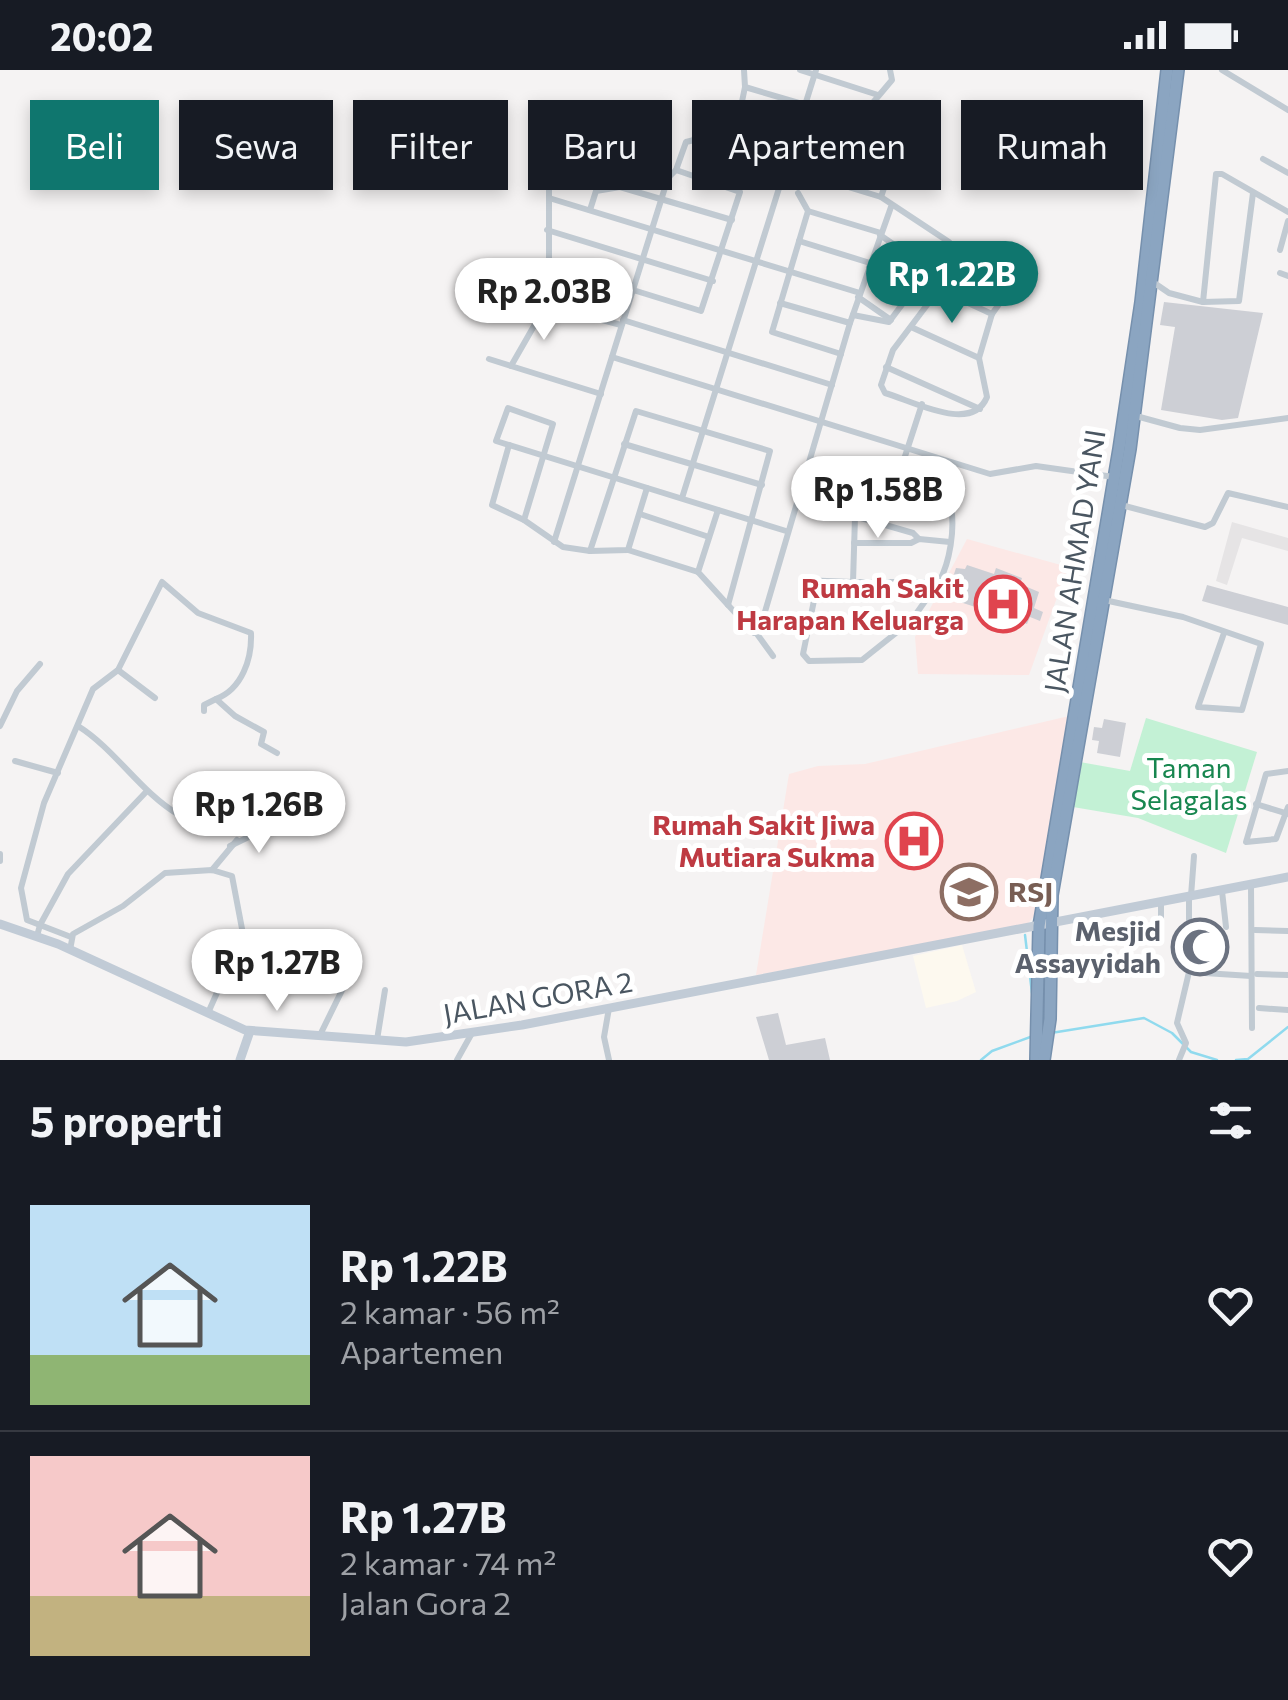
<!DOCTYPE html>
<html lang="id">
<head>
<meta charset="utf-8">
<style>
	body { margin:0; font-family:Commissioner,sans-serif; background:#20242c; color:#f1f3f6; height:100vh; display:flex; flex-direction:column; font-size:38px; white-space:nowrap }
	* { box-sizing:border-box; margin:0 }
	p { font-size:32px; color:#9ea1a6 }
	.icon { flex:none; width:55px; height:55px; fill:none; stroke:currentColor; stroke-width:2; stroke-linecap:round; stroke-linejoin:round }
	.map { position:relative; height:990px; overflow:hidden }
	.side { display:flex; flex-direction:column; background:#171b24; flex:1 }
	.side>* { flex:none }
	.banner { position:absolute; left:30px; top:30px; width:1230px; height:90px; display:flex; gap:20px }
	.price { position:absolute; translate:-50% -85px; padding:0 22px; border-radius:35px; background:#fff; color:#222; font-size:32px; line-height:65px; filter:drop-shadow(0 2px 5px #0008) }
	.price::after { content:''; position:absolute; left:50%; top:60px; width:30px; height:22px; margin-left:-15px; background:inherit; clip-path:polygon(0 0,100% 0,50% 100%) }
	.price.current { background:#0f766e; color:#fff }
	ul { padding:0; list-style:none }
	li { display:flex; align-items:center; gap:30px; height:250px; padding:0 30px }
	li+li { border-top:2px solid #363941 }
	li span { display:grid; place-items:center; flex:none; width:280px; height:200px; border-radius:0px; color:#555 }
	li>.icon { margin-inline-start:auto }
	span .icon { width:120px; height:120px; fill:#fffc; stroke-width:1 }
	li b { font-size:42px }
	h2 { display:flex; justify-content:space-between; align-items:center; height:120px; padding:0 30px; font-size:42px }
	.chip { padding:0 35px; border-radius:0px; background:#171b24; box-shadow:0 5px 15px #0003; font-size:35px; line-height:90px }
	.chip.current { background:#0f766e; color:#fff }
	.status { display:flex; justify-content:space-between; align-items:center; height:70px; padding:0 50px; background:#171b24; direction:ltr }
	.status svg { height:28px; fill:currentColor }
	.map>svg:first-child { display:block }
	.commercial { fill:#fdf9ef }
	.education { fill:#e6e4e5 }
	.medical { fill:#fce8e6 }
	.green { fill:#c3f1d5 }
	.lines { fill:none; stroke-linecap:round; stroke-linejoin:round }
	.stream { stroke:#90daee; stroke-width:2.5 }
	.building { fill:#cdcfd5 }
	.highway-casing { stroke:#7690ad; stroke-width:14 }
	.street { stroke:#c1cad2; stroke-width:6 }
	.secondary { stroke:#c1cbd6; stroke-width:9 }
	.highway { stroke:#8ba5c1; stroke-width:11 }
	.labels { text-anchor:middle; stroke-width:10; stroke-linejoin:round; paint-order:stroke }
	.street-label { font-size:28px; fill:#4a5661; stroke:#fff }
	.health-label { font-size:28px; font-weight:bold; fill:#be3a42; stroke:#fff; text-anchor:end }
	.park-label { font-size:28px; fill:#17864f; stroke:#fff }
	.education-label { font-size:28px; font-weight:bold; fill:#785e54; stroke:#fff; text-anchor:start }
	.worship-label { font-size:28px; font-weight:bold; fill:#5b616d; stroke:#fff; text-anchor:end }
</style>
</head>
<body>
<div class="status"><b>20:02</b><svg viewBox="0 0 49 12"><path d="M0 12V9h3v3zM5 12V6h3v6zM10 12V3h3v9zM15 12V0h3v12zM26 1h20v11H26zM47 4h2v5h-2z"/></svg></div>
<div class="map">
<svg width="1288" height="990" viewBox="0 0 1288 990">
	<rect width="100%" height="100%" fill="#f5f3f3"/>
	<polygon class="commercial" points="962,875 976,922 957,931 926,938 913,886"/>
	<polygon class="education" points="1232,452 1288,468 1288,481 1242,468 1227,515 1216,511"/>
	<g class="medical">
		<polygon points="967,469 1068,497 1029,605 918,604 915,567"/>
		<polygon points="1069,646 1041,837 1027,855 756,905 789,704 818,696 865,694"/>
	</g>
	<polygon class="green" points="1146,648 1257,682 1226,783 1138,748 1073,737 1080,692 1130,701"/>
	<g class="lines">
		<g class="stream">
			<polyline points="1025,865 1032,923"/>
			<polyline points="1051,963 1144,948 1172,963 1191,982 1217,990"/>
			<polyline points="981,990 992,981 1033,966"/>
			<polyline points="1236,990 1248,989 1288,957"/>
		</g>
	</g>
	<g class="building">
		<polygon points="1164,232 1263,243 1238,348 1222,350 1161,340 1175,257 1160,255"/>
		<polygon points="967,495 994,504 996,498 1022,508 1020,514 1039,522 1034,538 1043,542 1040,551 1030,547 1027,554 960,532 955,527 958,518 951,513 956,498 965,499"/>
		<polygon points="1207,515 1288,537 1288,555 1202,531"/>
		<polygon points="1104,649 1126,653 1120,687 1097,683 1099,671 1092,670 1094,657 1102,658"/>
		<polygon points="778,943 786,975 825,968 830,990 769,990 756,947"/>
	</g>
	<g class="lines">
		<g class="highway-casing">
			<g id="highway">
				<polyline points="1036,990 1039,856 1119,379 1141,232 1167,0"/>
				<polyline points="1044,990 1050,949 1052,825 1130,379 1178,0"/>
			</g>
		</g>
		<g class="street">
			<polyline points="744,0 745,17 850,48 865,42 892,10 890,0"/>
			<polyline points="800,0 878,25"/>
			<polyline points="1222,0 1288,40"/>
			<polyline points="745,17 739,46 882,93 888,106 881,127"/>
			<polyline points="694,70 881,127 949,172 889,252 853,245"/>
			<polyline points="851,82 859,46"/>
			<polyline points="1263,89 1288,103"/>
			<polyline points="549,109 549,194 701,241 740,122 676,100"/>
			<polyline points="798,123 808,141 772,262 841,284"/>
			<polyline points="1253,123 1239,231 1203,232 1216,104 1222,104 1288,142"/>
			<polyline points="549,128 860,223"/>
			<polyline points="590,140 596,121 620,117 732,150"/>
			<polyline points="808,141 881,163"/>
			<polyline points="547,160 713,211"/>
			<polyline points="880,165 931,200"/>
			<polyline points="799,171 870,193"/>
			<polyline points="1280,180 1288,151"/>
			<path d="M967 182 1008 200 1007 223 992 244 979 288 987 327C972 364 913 331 885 323L881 315 893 280Z"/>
			<polyline points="869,197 910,226"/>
			<polyline points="1280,203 1288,206"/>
			<polyline points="1150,210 1169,223 1203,232"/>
			<polyline points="938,219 992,244"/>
			<polyline points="858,227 891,250"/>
			<polyline points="780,233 850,253"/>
			<polyline points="623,250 832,315"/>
			<polyline points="911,257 979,288"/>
			<polyline points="612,287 990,404 1036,396 1114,407"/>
			<polyline points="489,289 511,296"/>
			<polyline points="886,297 980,339"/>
			<polyline points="601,324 511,296 546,235 621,255"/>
			<polyline points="1136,346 1180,358 1200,360 1288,348"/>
			<polyline points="624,374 762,415"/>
			<polyline points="509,375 492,435 524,450 563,477 590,481"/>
			<polyline points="831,399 846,404"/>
			<polyline points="647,418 628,480 590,481 636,341 770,381 728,535 698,502 718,440"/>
			<polyline points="682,428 816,0"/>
			<polyline points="1121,435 1205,457 1213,453 1228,423 1288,437"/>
			<polyline points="640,444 709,467"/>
			<path d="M855 447 853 512H939C950 492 955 459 951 437L943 433 846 404 837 441 913 463 919 469"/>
			<path d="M524 450 553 354 508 338 496 371C593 401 689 431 786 461"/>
			<polyline points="883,454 922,334"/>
			<polyline points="554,472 668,108 676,100 686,72 694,70 701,46"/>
			<polyline points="854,473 911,473 919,469 950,472"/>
			<polyline points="628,480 698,502"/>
			<polyline points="801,510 853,512"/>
			<polyline points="818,511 803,584 809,591 862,590 911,551 938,513"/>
			<polyline points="1104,530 1183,547 1261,574 1242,640 1198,637 1224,563"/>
			<polyline points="728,535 754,563 759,562 850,253 891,137"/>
			<polyline points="812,550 905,554"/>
			<polyline points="757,564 773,586"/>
			<polyline points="118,600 155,628"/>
			<polyline points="204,641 204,635 216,629"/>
			<polyline points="0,656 17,621 40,594"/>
			<path d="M78 656C116 680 140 722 179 745"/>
			<polyline points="15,691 58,703"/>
			<polyline points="1288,701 1266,704 1246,772 1276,769 1288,737"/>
			<path d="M146 722 68 804 40 855 27 850 21 818 44 733 93 619 118 600 162 512 198 543 251 563C252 589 242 619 216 629L235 646 264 662 261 674 277 683"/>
			<polyline points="1256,734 1288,744"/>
			<polyline points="230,776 273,755"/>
			<polyline points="0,784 0,791"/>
			<polyline points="212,800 237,770"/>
			<polyline points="1251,816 1252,958"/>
			<polyline points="1222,821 1226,857"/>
			<polyline points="1191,826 1194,786"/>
			<polyline points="1161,831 1161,865"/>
			<polyline points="1255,860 1288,861"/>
			<polyline points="37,866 40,855 71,867"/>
			<polyline points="70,880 73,864 123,836 165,803 212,800 232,806 243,864 208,943"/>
			<polyline points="1189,902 1251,906"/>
			<polyline points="1257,904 1288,905"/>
			<polyline points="1259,938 1288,940"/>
			<polyline points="320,965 353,898"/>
			<polyline points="377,970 385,920"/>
			<polyline points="457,990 472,963"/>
			<polyline points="609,990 604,967 609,938"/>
			<polyline points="1179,990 1186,973 1177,953 1189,902 1189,826"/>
		</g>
		<g class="secondary">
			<polyline points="0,854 58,874 245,960 406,972 522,955 1288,807"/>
			<polyline points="240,990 250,961"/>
		</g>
		<use href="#highway" class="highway"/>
	</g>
	<defs>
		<g id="hospital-ring" transform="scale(2.875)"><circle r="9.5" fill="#fff" stroke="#e0444e" stroke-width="1.5"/><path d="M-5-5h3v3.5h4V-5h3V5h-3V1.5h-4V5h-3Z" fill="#e0444e"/></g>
		<g id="university-ring" transform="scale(2.875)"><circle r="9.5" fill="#fff" stroke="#8d6e63" stroke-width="1.5"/><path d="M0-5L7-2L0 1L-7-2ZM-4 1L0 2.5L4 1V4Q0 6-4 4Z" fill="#8d6e63"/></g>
		<g id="mosque-ring" transform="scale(2.875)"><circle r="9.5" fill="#fff" stroke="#6b7280" stroke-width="1.5"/><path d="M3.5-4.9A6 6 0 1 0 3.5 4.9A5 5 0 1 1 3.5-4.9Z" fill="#6b7280"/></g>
	</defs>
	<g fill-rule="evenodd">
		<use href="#hospital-ring" x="1003" y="534"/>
		<use href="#hospital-ring" x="914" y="771"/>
		<use href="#university-ring" x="969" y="822"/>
		<use href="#mosque-ring" x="1200" y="877"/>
	</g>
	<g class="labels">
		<g class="street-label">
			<text transform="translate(1075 491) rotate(-81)" y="10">JALAN AHMAD YANI</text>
			<text transform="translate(538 928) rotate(-10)" y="10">JALAN GORA 2</text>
		</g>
		<g class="health-label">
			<text x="964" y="528">Rumah Sakit<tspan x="964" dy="32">Harapan Keluarga</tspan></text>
			<text x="875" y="765">Rumah Sakit Jiwa<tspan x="875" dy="32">Mutiara Sukma</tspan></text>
		</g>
		<g class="park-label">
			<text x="1189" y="708">Taman<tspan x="1189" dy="32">Selagalas</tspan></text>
		</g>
		<g class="education-label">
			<text x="1008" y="832">RSJ</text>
		</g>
		<g class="worship-label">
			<text x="1161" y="871">Mesjid<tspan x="1161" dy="32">Assayyidah</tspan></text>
		</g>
	</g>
</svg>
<b class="price current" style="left:952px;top:256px">Rp 1.22B</b>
<b class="price" style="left:544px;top:273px">Rp 2.03B</b>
<b class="price" style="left:878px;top:471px">Rp 1.58B</b>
<b class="price" style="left:259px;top:786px">Rp 1.26B</b>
<b class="price" style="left:277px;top:944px">Rp 1.27B</b>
<div class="banner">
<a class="chip current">Beli</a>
<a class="chip">Sewa</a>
<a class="chip">Filter</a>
<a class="chip">Baru</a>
<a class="chip">Apartemen</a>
<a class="chip">Rumah</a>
</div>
</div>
<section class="side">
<h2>5 properti<svg class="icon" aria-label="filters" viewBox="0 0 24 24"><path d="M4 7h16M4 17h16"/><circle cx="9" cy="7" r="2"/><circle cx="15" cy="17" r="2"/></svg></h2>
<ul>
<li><span style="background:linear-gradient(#bfe0f5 75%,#8fb573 0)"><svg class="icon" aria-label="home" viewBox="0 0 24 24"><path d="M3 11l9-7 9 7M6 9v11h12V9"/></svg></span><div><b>Rp 1.22B</b><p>2 kamar · 56 m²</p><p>Apartemen</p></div><svg class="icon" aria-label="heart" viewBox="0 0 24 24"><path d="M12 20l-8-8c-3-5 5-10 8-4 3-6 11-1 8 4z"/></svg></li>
<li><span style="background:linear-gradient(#f6c9c9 70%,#c2b280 0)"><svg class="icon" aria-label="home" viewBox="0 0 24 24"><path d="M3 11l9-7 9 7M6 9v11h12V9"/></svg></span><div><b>Rp 1.27B</b><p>2 kamar · 74 m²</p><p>Jalan Gora 2</p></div><svg class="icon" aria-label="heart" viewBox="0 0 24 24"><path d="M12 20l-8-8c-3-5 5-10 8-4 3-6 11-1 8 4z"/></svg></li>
</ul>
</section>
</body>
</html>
